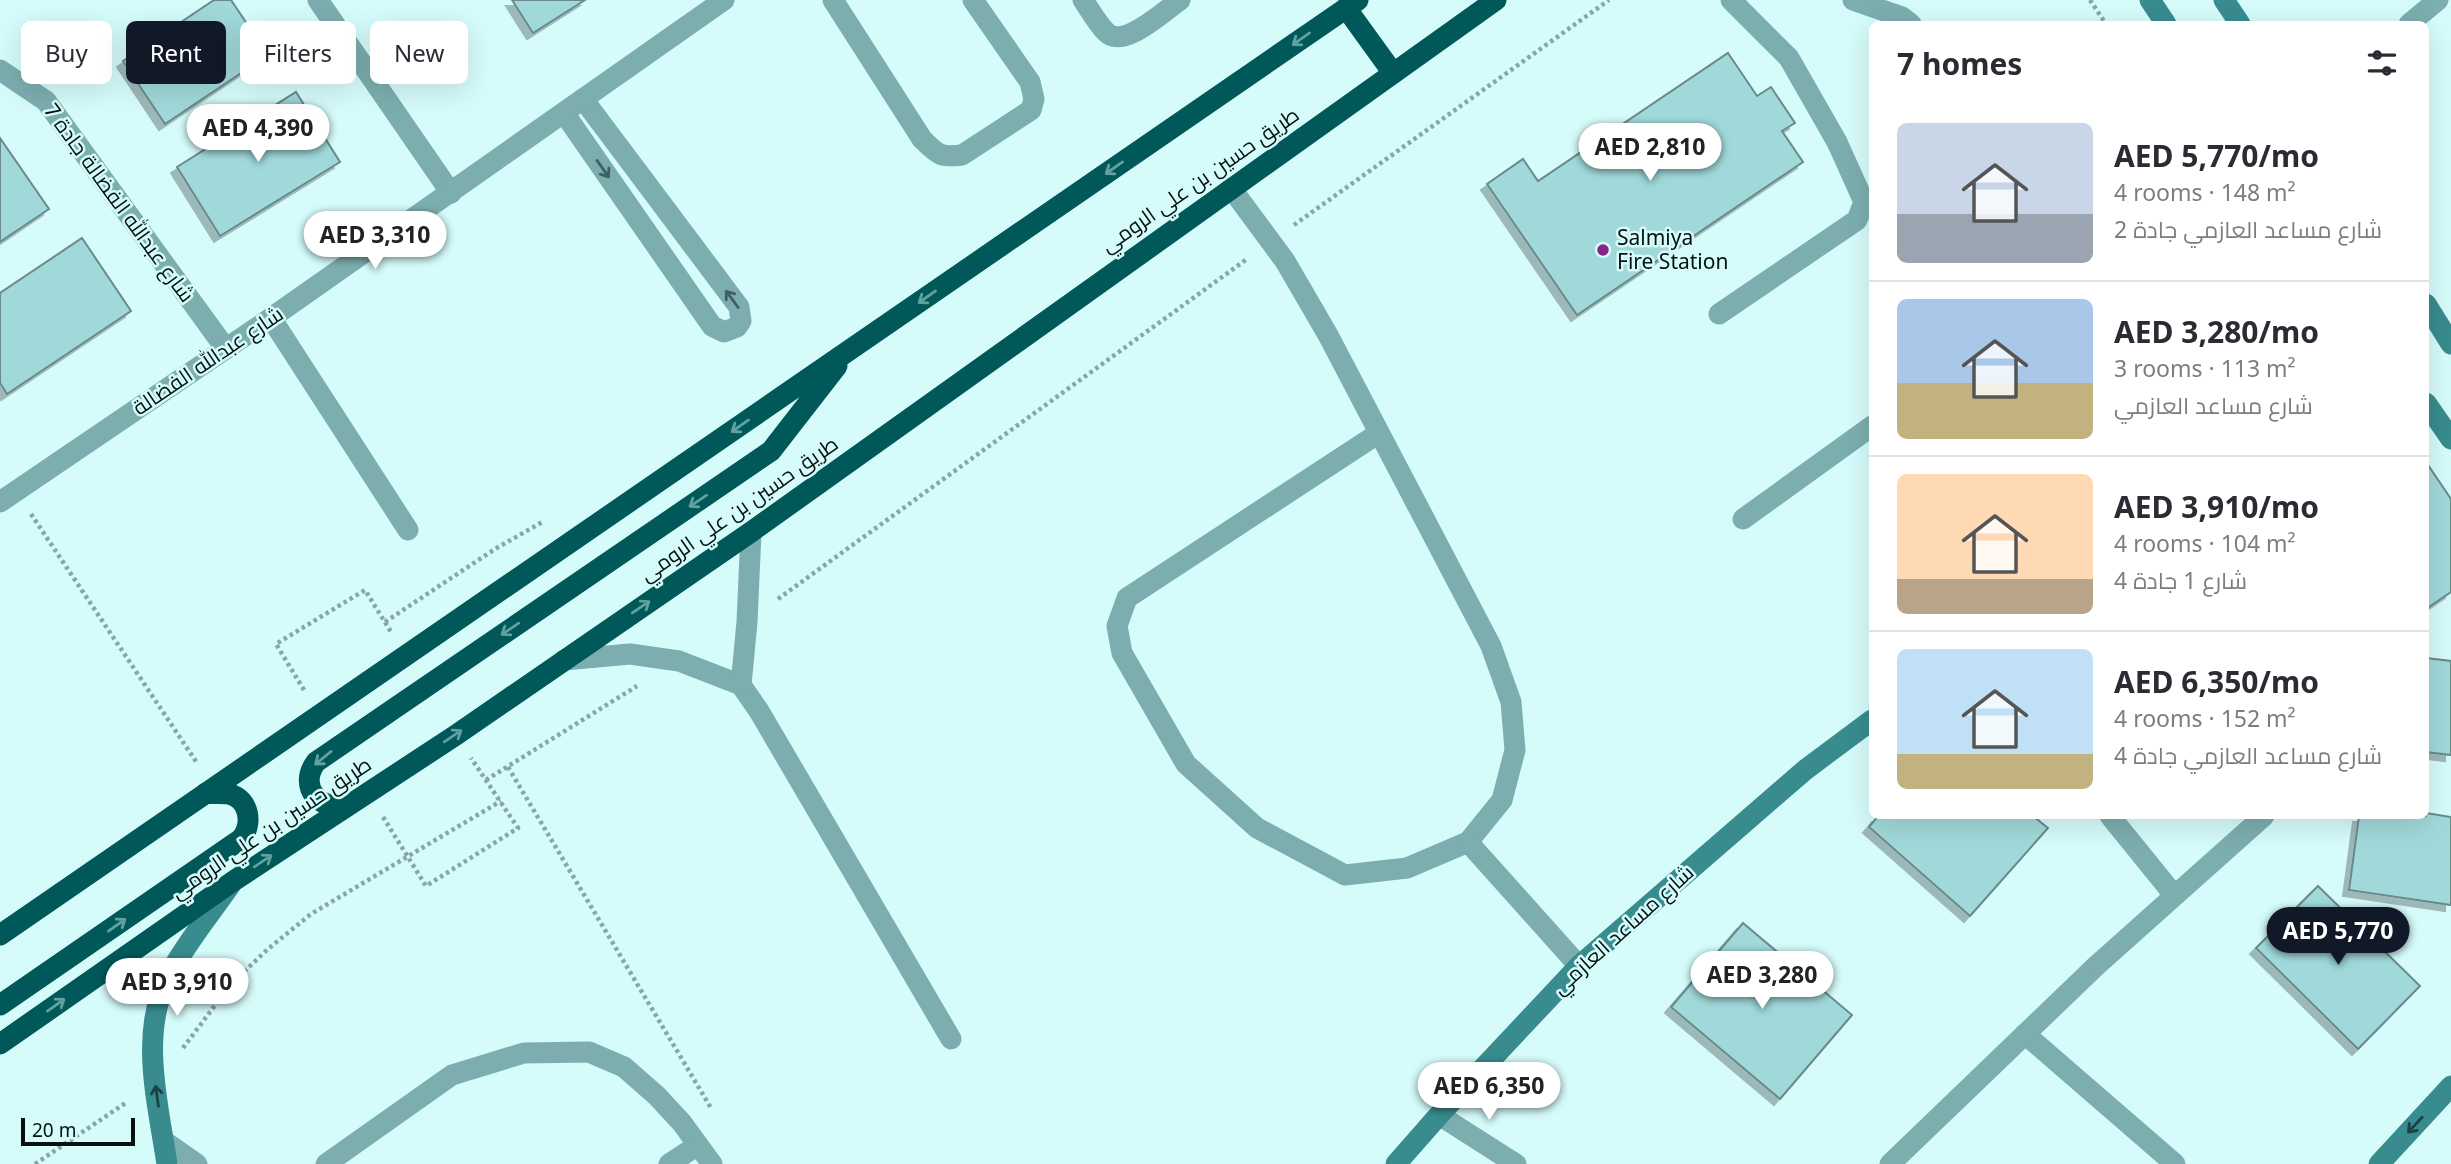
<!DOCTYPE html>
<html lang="en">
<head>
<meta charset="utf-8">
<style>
	body { margin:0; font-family:"Noto Sans",Cairo,sans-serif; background:#f7f7f7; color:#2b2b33; height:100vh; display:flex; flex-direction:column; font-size:26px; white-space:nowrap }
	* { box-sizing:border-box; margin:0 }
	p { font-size:23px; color:#7c7c81 }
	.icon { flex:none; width:38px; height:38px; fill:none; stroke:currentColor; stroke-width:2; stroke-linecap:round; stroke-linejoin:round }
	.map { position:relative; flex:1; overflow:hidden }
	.drawer { position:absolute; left:1869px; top:21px; width:560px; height:798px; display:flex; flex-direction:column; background:#fff; border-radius:10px; box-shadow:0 7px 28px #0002 }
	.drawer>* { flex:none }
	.guide { position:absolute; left:21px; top:21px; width:665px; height:63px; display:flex; gap:14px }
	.scale { position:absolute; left:21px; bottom:18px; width:114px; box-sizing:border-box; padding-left:7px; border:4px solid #051111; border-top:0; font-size:19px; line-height:24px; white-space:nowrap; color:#051111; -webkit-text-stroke:5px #d6fbfb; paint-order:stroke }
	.price { position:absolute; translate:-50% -60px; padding:0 16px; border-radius:24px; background:#fff; color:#222; font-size:23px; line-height:46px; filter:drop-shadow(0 2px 4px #0008) }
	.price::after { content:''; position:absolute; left:50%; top:42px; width:21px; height:16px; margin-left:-10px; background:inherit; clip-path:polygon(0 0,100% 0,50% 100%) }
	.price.selected { background:#111827; color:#fff }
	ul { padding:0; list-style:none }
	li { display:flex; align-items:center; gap:21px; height:175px; padding:0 28px }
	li+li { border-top:2px solid #e1e1e2 }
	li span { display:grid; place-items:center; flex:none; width:196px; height:140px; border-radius:10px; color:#555 }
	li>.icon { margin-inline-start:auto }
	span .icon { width:84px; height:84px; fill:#fffc; stroke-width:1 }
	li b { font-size:30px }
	h2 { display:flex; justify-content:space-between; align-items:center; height:84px; padding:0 28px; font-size:30px }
	.chip { padding:0 24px; border-radius:10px; background:#fff; box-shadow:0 7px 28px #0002; font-size:24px; line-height:63px }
	.chip.selected { background:#111827; color:#fff }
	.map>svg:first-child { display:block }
	.building { fill:#a1d9da; stroke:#698a8b; stroke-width:2; filter:url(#shadow) }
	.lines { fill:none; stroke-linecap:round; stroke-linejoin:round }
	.path { stroke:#89a5a5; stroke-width:4.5; stroke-dasharray:3.5 3.5; stroke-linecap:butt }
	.lane { stroke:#7caeaf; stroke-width:21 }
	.street { stroke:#7caeaf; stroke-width:21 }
	.secondary { stroke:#388c8e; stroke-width:21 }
	.highway { stroke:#015859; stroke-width:21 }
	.oneway { stroke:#61a1a2 }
	.oneway2 { stroke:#406060 }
	.oneway3 { stroke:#194243 }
	.poi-dot { fill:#87258d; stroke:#d6fbfb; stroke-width:2.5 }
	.labels { text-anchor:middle; stroke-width:5; stroke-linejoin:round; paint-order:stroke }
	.street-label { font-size:21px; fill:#051111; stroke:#d6fbfb }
	.poi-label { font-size:21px; fill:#051111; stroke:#d6fbfb; text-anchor:start }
</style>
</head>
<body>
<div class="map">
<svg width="2451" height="1164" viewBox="0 0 2451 1164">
	<defs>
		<filter id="shadow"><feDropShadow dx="-6" dy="6" stdDeviation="0" flood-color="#0004"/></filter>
	</defs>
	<rect width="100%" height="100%" fill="#d6fbfb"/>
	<g class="building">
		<polygon points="214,0 231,0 268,55 165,124 123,61"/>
		<polygon points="512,0 585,0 533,33"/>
		<polygon points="1728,53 1757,96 1771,87 1795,123 1782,131 1803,162 1577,315 1487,184 1523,159 1538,181"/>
		<polygon points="296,92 340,162 220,236 177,167"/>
		<polygon points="0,138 49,209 0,242"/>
		<polygon points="82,238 131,311 7,394 0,383 0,293"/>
		<polygon points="2426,462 2451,499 2451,592 2426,609"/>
		<polygon points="2426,658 2451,661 2451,755 2426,752"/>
		<polygon points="2426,813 2451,817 2451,905 2349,890 2359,816 2426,816"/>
		<polygon points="1878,816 2033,816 2048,828 1970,916 1869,827"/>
		<polygon points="2318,886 2420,986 2358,1049 2256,948"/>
		<polygon points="1743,923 1852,1015 1780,1099 1671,1007"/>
	</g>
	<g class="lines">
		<g class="path">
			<polyline points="2090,0 2106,24"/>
			<polyline points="1294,225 1609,0"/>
			<polyline points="31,514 197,763"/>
			<polyline points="778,599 1247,259"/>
			<polyline points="385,622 495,549 544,521"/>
			<polyline points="304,690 276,644 365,590 391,632"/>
			<polyline points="508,767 711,1108"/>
			<polyline points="486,780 637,686"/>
			<polyline points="383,817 426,886 518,828 471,758"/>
			<polyline points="183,1048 231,984 268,949 311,914 501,801"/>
			<polyline points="35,1164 127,1102"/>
		</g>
		<g class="lane">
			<path d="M833 0 922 139C937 154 940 158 962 155L1031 110 1034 99 1030 82 973 0"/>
			<path d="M1083 0C1090 10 1097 23 1106 32 1123 50 1164 11 1180 0"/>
			<polyline points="1853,0 1902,17 1911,24"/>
			<polyline points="564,113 712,326 724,332 737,327 741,321 739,307 583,99"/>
			<polyline points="1231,188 1285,261 1328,335 1491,646 1511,702 1515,750 1502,800 1468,842 1407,868 1345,875 1257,828 1186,764 1122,653 1117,626 1127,598 1379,433"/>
			<polyline points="1719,314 1857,220 1864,202 1837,142 1789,58 1731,0"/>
			<polyline points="271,318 408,530"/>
			<polyline points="1743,519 1872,426"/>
			<polyline points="564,660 630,654 679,661 741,685 759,711 951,1039"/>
			<polyline points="741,685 747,622 751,532"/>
			<polyline points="1468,842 1579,966"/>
			<polyline points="2025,1034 2175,1164"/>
			<polyline points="164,1141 197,1164"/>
			<polyline points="326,1164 452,1075 524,1053 589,1052 624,1067 657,1096 682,1123 698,1145 669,1164"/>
			<polyline points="1890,1164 2096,966"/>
		</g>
		<g class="street">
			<polyline points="318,0 451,193"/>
			<polyline points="2409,24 2438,0"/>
			<polyline points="0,70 46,101 226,349"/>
			<polyline points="0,502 271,318 724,0"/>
			<polyline points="2110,816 2174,895"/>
			<polyline points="2096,966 2264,816"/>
			<polyline points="1439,1115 1516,1164"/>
			<polyline points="698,1145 712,1164"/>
		</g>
		<g class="secondary">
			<polyline points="2150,0 2166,24"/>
			<polyline points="2224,0 2240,24"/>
			<polyline points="2426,304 2451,344"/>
			<polyline points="2426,403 2451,439"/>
			<path d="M167 1164C158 1103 138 1031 170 973 187 942 211 913 231 884"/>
			<polyline points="1396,1164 1439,1115 1579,966 1805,770 1872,720"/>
			<polyline points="2379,1164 2451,1086"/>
		</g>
		<g class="highway">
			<polyline points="1346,8 1393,73"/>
			<path d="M347 805C319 812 298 786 316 762L771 451 837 366"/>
			<polyline points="0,935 1358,0"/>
			<path d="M0 1005 241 839C253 825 250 799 229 794 222 793 213 794 206 793"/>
			<polyline points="0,1044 232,882 456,735 751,532 1496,0"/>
		</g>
	</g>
	<defs><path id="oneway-shaft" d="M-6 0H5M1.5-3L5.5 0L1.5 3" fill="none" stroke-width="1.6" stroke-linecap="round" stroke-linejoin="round" transform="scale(1.75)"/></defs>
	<g class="oneway">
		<use href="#oneway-shaft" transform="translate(1301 39) rotate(145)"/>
		<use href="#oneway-shaft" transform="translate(1114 168) rotate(145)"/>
		<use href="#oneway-shaft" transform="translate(927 297) rotate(145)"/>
		<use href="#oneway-shaft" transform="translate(740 426) rotate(145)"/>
		<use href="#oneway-shaft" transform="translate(698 501) rotate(146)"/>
		<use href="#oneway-shaft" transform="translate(641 607) rotate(-34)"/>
		<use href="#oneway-shaft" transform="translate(510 629) rotate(146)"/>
		<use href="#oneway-shaft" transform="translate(453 736) rotate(-34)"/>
		<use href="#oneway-shaft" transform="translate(323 758) rotate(141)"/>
		<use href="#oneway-shaft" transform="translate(263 861) rotate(-34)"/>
		<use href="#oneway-shaft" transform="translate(117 925) rotate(-35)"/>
		<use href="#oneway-shaft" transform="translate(56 1005) rotate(-35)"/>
	</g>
	<g class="oneway2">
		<use href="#oneway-shaft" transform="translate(603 169) rotate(55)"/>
		<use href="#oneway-shaft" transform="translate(732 299) rotate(-126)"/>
	</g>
	<g class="oneway3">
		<use href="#oneway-shaft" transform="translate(157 1096) rotate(-98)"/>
		<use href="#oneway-shaft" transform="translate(2415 1125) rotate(133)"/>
	</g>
	<circle class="poi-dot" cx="1603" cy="250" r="7"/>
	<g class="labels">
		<g class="street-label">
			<text transform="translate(1200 180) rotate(-35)" y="7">طريق حسين بن علي الرومي</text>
			<text transform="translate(119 203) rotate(54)" y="7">شارع عبدالله الفضالة جادة 7</text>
			<text transform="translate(208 361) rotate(-34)" y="7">شارع عبدالله الفضالة</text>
			<text transform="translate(739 509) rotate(-35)" y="7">طريق حسين بن علي الرومي</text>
			<text transform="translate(271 828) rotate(-34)" y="7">طريق حسين بن علي الرومي</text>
			<text transform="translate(1623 930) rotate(-42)" y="7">شارع مساعد العازمي</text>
		</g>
		<g class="poi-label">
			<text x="1617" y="245">Salmiya<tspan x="1617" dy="24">Fire Station</tspan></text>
		</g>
	</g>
</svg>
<div class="scale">20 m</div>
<b class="price" style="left:258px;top:164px">AED 4,390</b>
<b class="price" style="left:1650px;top:183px">AED 2,810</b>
<b class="price" style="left:375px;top:271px">AED 3,310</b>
<b class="price selected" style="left:2338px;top:967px">AED 5,770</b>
<b class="price" style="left:1762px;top:1011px">AED 3,280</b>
<b class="price" style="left:177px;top:1018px">AED 3,910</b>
<b class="price" style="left:1489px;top:1122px">AED 6,350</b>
<div class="guide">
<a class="chip">Buy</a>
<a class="chip selected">Rent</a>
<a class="chip">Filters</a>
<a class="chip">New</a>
</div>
<section class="drawer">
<h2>7 homes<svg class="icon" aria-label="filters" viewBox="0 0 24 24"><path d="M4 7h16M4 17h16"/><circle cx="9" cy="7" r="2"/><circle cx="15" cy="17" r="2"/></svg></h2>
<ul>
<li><span style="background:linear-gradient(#c9d6e8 65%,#9aa5b1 0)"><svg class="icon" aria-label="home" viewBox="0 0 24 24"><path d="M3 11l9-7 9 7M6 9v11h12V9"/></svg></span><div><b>AED 5,770/mo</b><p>4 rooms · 148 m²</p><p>شارع مساعد العازمي جادة 2</p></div></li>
<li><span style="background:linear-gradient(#a9c7e8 60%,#c2b280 0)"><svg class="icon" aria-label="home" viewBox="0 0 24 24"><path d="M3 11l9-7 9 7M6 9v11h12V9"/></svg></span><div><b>AED 3,280/mo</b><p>3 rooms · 113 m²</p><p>شارع مساعد العازمي</p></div></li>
<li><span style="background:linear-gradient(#ffd9b3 75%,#b9a48a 0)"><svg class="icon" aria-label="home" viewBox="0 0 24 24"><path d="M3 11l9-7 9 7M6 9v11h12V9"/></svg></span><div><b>AED 3,910/mo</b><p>4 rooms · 104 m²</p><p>شارع 1 جادة 4</p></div></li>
<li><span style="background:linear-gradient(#bfe0f5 75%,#c2b280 0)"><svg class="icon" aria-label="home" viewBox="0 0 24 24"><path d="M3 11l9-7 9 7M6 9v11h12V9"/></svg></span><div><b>AED 6,350/mo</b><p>4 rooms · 152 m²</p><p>شارع مساعد العازمي جادة 4</p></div></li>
</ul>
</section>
</div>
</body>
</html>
